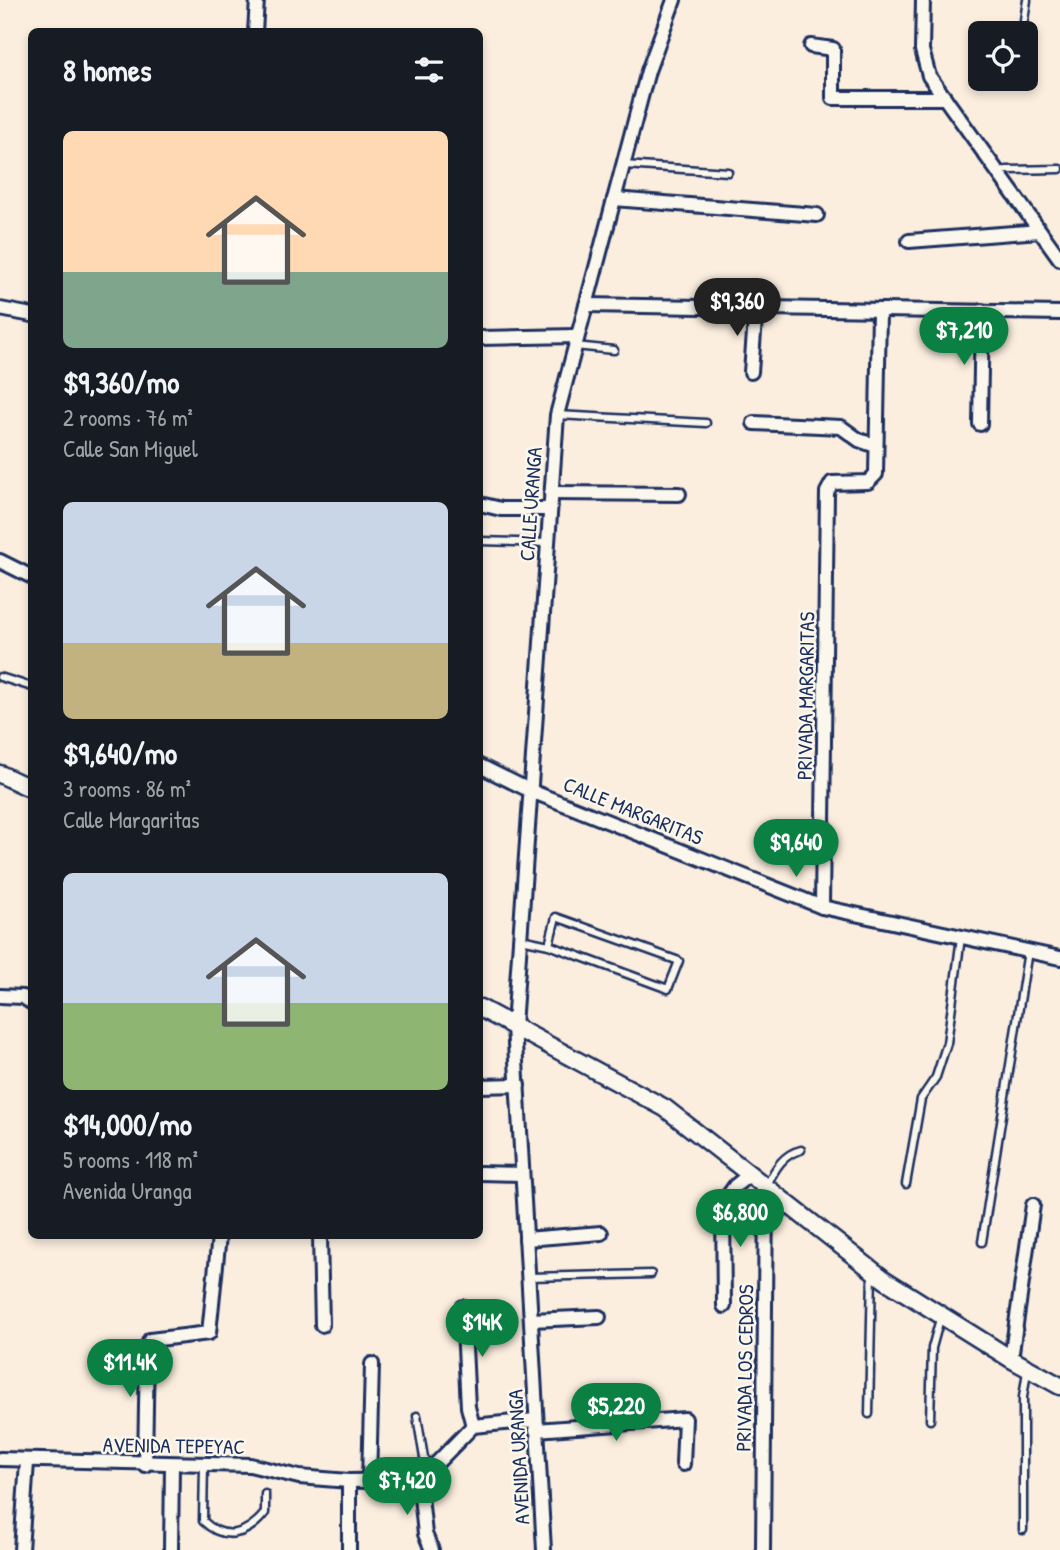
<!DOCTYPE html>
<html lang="en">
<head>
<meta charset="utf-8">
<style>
	body { margin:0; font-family:"Patrick Hand",sans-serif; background:#20242c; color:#f1f3f6; height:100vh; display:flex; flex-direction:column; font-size:26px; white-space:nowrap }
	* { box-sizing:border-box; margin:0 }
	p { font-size:23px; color:#9ea1a6 }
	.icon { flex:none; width:38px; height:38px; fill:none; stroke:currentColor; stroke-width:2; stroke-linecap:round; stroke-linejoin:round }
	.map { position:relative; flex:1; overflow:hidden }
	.sheet { position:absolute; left:28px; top:28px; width:455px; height:1211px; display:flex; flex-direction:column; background:#171b24; border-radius:10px; box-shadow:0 4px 10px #0003 }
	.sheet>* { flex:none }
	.controls { position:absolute; left:968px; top:21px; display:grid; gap:14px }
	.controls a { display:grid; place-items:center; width:70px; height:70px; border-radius:10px; background:#171b24; box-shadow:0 4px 10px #0003; font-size:35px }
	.price { position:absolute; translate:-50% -60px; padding:0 16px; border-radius:24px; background:#0b8043; color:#fff; font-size:23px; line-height:46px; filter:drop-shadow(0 2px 4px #0008) }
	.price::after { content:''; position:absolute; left:50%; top:42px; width:21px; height:16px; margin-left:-10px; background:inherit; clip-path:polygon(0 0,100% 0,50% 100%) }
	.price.active { background:#222; color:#fff }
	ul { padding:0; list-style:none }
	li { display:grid; align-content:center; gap:14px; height:371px; padding:0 35px }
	li span { display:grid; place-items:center; height:217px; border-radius:10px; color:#555 }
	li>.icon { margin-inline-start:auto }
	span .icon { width:126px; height:126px; fill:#fffc; stroke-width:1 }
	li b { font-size:30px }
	h2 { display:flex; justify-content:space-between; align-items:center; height:84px; padding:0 35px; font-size:30px }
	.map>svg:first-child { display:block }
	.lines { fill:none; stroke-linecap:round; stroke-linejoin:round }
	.service-casing { stroke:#1b2f5e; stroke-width:11 }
	.minor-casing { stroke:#1b2f5e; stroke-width:18 }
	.secondary-casing { stroke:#1b2f5e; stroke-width:21 }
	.service { stroke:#fbf7ec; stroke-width:6 }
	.minor { stroke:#fbf7ec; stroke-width:12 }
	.secondary { stroke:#fbf7ec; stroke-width:16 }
	.labels { text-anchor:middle; stroke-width:5; stroke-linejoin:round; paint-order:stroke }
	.street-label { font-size:21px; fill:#1b2f5e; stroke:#fbf7ec }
</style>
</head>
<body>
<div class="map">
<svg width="1060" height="1550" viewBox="0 0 1060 1550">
	<rect width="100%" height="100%" fill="#fbeedf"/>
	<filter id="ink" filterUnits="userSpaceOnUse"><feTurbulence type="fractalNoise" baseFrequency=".0143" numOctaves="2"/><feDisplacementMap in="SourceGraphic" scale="14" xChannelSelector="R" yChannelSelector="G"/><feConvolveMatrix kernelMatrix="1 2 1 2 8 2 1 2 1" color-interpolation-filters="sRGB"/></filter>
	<g filter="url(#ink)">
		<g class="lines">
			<g class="service-casing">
				<g id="service">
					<polyline points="1024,20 1027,0"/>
					<polyline points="624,165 728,172"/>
					<polyline points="999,173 1006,170 1060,169"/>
					<polyline points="575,346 614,350"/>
					<polyline points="557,415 706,423"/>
					<polyline points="480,541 548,543"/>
					<polyline points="0,677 32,687"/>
					<polyline points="521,939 549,945 668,989 679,961 556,917 549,945"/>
					<polyline points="906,1184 921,1099 936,1077 947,1043 961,937"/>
					<path d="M767 1185C775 1169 783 1154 801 1150"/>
					<polyline points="982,1242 1028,951"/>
					<polyline points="529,1277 651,1274"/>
					<polyline points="869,1414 872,1273"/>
					<polyline points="417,1416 424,1458 432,1468"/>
					<polyline points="930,1420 932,1348 941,1315"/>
					<path d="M204 1465 203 1521C225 1542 247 1535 265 1513V1494"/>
					<polyline points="1023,1530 1023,1397 1027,1371"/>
				</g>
			</g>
			<g class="minor-casing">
				<g id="minor">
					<polyline points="923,0 922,50 929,76 1060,259"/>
					<polyline points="255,32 257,0"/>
					<polyline points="811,46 833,49 833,98 945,98"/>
					<polyline points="614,199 817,215"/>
					<polyline points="909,241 1040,231"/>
					<polyline points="586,305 1060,313"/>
					<polyline points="0,309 32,315"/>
					<polyline points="480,338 577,336"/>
					<polyline points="751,372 756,306"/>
					<polyline points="754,423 841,427 859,440 876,446"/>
					<polyline points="980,424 982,311"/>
					<polyline points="551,493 679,494"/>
					<polyline points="480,504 501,509 550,509"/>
					<polyline points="0,561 32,577"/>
					<polyline points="480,766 531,791 822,907 1060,958"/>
					<polyline points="822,907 827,492 832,483 868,482 876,474 879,312"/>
					<polyline points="0,996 23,997 32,1003"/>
					<polyline points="480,1086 518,1085"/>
					<polyline points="480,1173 522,1174"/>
					<polyline points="320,1236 322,1325"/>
					<polyline points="526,1239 601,1233"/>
					<polyline points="724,1306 723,1203 735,1186 750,1174"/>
					<polyline points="463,1307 468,1407 473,1426"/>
					<polyline points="531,1320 599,1317"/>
					<polyline points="1011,1359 1033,1205"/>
					<polyline points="536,1430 685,1419 683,1464"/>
					<polyline points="0,1459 250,1465 299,1477 349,1481 409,1480 427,1473 473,1426 535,1420"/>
					<polyline points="145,1465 147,1347 150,1340 209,1333 219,1236"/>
					<polyline points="419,1478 425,1534 432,1550"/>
					<polyline points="349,1481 349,1550"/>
					<polyline points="369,1482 372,1364"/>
					<polyline points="21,1550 27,1462"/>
					<polyline points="171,1550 172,1465"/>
					<polyline points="544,1550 514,1026 557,415 648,71 674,0"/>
					<polyline points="763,1550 766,1187"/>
				</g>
			</g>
			<g class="secondary-casing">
				<g id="secondary">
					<polyline points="0,774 32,789"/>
					<polyline points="480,1008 665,1108 885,1280 1011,1359 1060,1386"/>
				</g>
			</g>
			<use href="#service" class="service"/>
			<use href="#minor" class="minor"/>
			<use href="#secondary" class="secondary"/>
		</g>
	</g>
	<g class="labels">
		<g class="street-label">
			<text transform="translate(531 504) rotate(-86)" y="7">CALLE URANGA</text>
			<text transform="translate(806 696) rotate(-89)" y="7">PRIVADA MARGARITAS</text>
			<text transform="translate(633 811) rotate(22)" y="7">CALLE MARGARITAS</text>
			<text transform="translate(745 1368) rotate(-89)" y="7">PRIVADA LOS CEDROS</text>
			<text transform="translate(174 1446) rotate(1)" y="7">AVENIDA TEPEYAC</text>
			<text transform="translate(519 1457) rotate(-93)" y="7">AVENIDA URANGA</text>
		</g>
	</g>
</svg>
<div class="controls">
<a><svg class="icon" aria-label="locate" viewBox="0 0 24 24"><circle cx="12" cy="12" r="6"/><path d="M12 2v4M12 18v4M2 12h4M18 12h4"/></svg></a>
</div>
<b class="price active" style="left:737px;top:338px">$9,360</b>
<b class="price" style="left:964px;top:367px">$7,210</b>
<b class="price" style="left:796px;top:879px">$9,640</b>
<b class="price" style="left:740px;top:1249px">$6,800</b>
<b class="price" style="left:482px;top:1359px">$14K</b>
<b class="price" style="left:130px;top:1399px">$11.4K</b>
<b class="price" style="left:616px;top:1443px">$5,220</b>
<b class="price" style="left:407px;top:1517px">$7,420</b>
<section class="sheet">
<h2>8 homes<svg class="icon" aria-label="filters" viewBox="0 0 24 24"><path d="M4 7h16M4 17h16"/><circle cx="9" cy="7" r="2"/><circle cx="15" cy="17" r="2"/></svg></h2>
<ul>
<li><span style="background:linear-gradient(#ffd9b3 65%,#7fa58c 0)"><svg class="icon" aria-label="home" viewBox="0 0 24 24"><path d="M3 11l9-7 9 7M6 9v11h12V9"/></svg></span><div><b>$9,360/mo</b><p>2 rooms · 76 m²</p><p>Calle San Miguel</p></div></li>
<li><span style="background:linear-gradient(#c9d6e8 65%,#c2b280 0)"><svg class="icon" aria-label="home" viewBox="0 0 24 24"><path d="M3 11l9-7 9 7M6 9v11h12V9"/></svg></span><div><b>$9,640/mo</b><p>3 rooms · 86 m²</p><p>Calle Margaritas</p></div></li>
<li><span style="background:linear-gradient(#c9d6e8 60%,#8fb573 0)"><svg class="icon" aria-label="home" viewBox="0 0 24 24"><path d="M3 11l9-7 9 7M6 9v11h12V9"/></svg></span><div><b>$14,000/mo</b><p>5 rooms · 118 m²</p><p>Avenida Uranga</p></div></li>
</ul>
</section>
</div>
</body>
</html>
